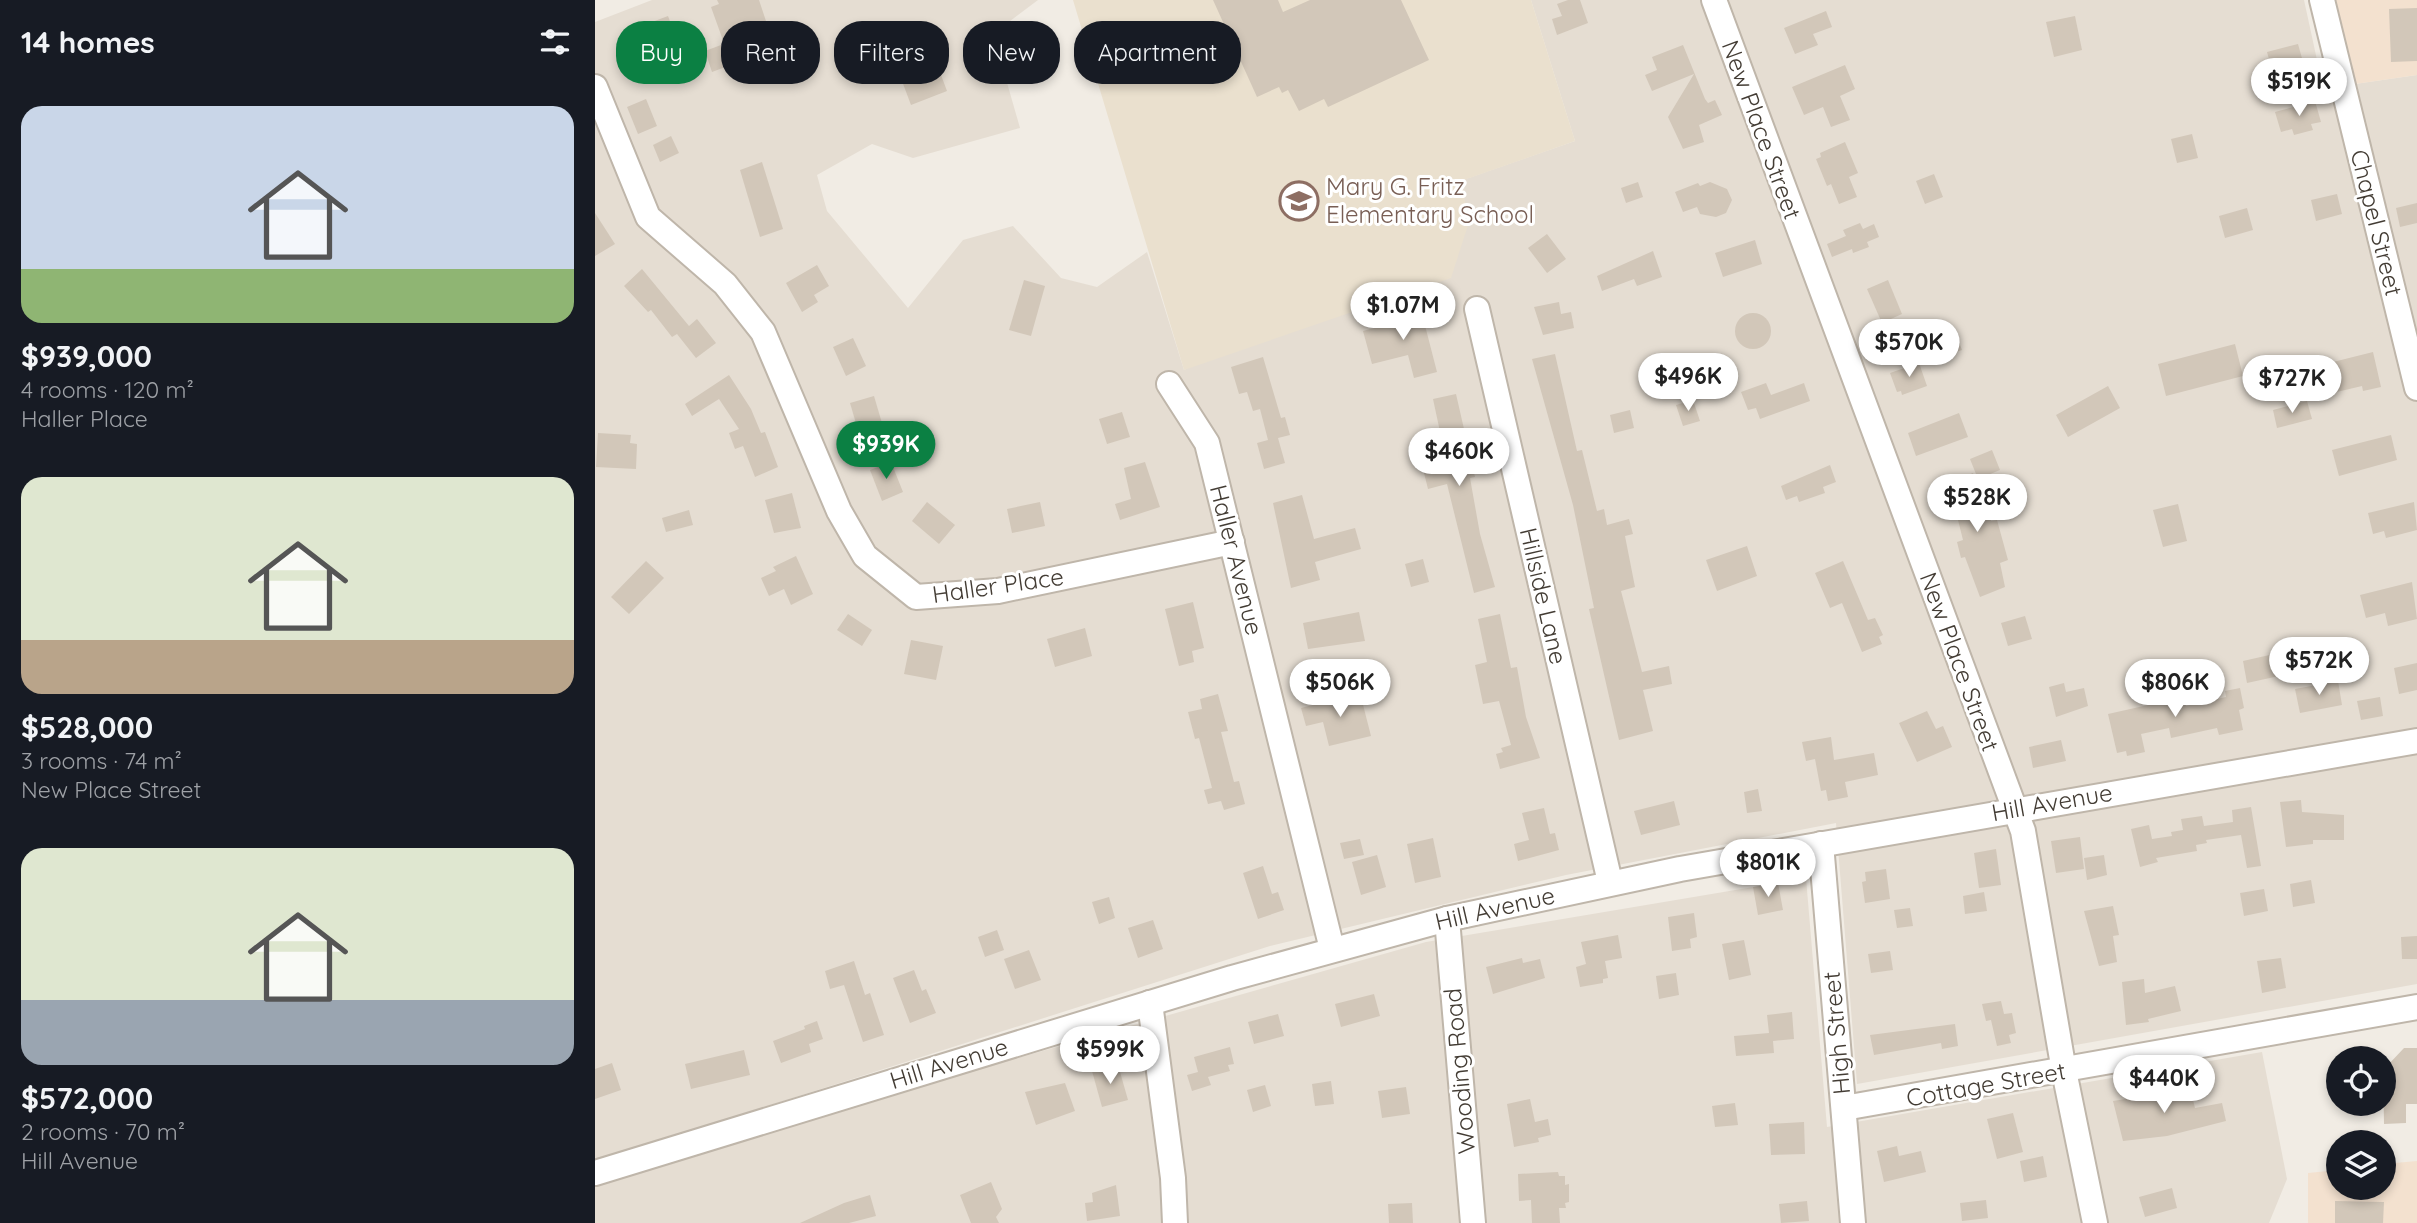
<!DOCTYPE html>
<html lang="en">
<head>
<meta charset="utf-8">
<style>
	body { margin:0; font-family:Quicksand,sans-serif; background:#242831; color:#f1f3f6; height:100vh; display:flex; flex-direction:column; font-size:26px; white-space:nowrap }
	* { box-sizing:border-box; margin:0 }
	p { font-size:23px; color:#9ea1a6 }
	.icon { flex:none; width:38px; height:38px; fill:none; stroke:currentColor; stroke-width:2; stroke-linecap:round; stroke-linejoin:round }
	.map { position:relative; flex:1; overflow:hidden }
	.details { display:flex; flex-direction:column; background:#171b24; width:595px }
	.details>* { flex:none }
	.banner { position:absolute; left:21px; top:21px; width:665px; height:63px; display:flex; gap:14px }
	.fabs { position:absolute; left:1731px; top:1046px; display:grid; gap:14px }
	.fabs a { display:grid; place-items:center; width:70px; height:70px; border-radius:50%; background:#171b24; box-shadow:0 4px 10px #0003; font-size:35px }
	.price { position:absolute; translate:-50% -60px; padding:0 16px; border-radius:24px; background:#fff; color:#222; font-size:23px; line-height:46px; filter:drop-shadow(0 2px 4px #0008) }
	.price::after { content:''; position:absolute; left:50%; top:42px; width:21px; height:16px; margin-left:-10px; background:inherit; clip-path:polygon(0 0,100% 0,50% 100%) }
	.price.active { background:#0b8043; color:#fff }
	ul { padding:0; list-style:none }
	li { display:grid; align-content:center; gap:14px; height:371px; padding:0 21px }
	li span { display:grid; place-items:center; height:217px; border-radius:21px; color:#555 }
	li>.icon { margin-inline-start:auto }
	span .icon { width:126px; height:126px; fill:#fffc; stroke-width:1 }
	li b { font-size:30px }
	h2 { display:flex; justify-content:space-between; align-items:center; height:84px; padding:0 21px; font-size:30px }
	.chip { padding:0 24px; border-radius:28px; background:#171b24; box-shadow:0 4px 10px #0003; font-size:24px; line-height:63px }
	.chip.active { background:#0b8043; color:#fff }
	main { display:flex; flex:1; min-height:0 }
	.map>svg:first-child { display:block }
	.residential { fill:#e5ddd2 }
	.commercial { fill:#f3e1cf }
	.education { fill:#eae0ce }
	.building { fill:#d2c7b9 }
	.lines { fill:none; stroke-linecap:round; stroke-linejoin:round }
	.minor-casing { stroke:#bfb6aa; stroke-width:28 }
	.minor { stroke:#fff; stroke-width:24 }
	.labels { text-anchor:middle; stroke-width:6; stroke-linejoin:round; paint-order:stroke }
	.street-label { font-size:24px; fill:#433c34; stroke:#fff }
	.education-label { font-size:24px; fill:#785e54; stroke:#fff; text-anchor:start }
</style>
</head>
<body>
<main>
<section class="details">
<h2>14 homes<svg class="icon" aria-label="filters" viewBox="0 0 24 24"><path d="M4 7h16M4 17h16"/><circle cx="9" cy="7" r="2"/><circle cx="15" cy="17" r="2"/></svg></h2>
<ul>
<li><span style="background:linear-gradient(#c9d6e8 75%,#8fb573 0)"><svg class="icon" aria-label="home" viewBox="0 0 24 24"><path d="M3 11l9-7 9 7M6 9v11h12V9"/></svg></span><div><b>$939,000</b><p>4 rooms · 120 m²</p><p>Haller Place</p></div></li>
<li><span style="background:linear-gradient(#dfe7d0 75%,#b9a48a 0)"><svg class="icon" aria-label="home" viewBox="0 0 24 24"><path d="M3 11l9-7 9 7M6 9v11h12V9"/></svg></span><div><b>$528,000</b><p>3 rooms · 74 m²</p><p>New Place Street</p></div></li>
<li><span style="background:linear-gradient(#dfe7d0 70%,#9aa5b1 0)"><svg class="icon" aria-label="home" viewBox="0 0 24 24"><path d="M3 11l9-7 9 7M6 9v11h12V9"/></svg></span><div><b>$572,000</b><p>2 rooms · 70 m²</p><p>Hill Avenue</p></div></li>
</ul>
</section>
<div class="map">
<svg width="1822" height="1223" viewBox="0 0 1822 1223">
	<rect width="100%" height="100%" fill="#f1ece4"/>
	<g class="residential">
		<polygon points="57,0 443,0 398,34 425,128 318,158 277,144 222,175 232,211 313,308 368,240 418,226 466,278 502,287 552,252 589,370 874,222 865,181 980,141 936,0 1709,0 1727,83 1760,84 1822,75 1822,984 1262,1084 1241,823 971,875 675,946 0,1161 0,22"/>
		<polygon points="1211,878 1232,1127 1667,1052 1692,1179 1674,1223 0,1223 0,1178 831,942"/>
	</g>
	<g class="commercial">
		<polygon points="1741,0 1822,0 1822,75 1760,84"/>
		<polygon points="1822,1161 1822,1223 1713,1223 1713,1173 1743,1170 1743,1188 1788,1188 1789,1164"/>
	</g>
	<polygon class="education" points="478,0 936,0 980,141 866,181 874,222 856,278 589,370"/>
	<g class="building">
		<polygon points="122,0 164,0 171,21 154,27 158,36 130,46 116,7 124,4"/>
		<polygon points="618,0 683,0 688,12 715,0 806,0 834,60 733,107 729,99 704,111 693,90 687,93 684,87 662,97"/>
		<polygon points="973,0 985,0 993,23 962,35 957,19 967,16 962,4"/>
		<polygon points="1822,8 1822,61 1796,62 1794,9"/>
		<polygon points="1231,11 1237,27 1218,34 1223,45 1200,54 1189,28"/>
		<polygon points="73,16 76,24 79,22 93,61 71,69 56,29 59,28 57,22"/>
		<polygon points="1480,16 1487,50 1459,57 1451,22"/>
		<polygon points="1703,44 1710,69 1679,78 1672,52"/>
		<polygon points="126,45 133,66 117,72 110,51"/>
		<polygon points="1088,45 1110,99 1113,103 1120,100 1127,115 1104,125 1109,142 1088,149 1073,117 1099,74 1057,91 1050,75 1062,70 1057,57"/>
		<polygon points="1250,65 1260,89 1245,96 1255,120 1236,127 1228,107 1209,115 1197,87"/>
		<polygon points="343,67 352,91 316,105 307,81"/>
		<polygon points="51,99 62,126 43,134 32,107"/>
		<polygon points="1720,101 1726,122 1716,124 1718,130 1699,135 1697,129 1686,132 1680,112"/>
		<polygon points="1597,134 1603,158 1582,163 1576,139"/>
		<polygon points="76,136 84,153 65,162 58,145"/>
		<polygon points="1250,142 1263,173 1254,177 1262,197 1244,204 1236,184 1232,186 1221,159 1226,157 1225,153"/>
		<polygon points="167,162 188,229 165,237 145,170"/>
		<polygon points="1339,174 1348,197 1330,204 1321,181"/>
		<polygon points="1043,182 1048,197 1031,203 1026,188"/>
		<polygon points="1115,182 1132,189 1137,200 1131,213 1121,217 1105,214 1102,207 1088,212 1080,192 1103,183 1105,186"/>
		<polygon points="1742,194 1747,214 1721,221 1716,200"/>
		<polygon points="1822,203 1822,223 1805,227 1801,208"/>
		<polygon points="1652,208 1658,230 1630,238 1624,216"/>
		<polygon points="0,213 20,244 0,256"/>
		<polygon points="1265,223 1268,229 1279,224 1284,237 1272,242 1274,247 1258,253 1257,249 1237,257 1232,244 1251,236 1248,230"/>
		<polygon points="952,234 971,259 952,273 933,248"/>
		<polygon points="1160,240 1167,264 1128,277 1120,253"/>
		<polygon points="1058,251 1067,277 1042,286 1039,279 1007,291 1002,276"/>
		<polygon points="222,265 234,286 219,295 223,302 207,312 191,283"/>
		<polygon points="47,269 94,326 102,319 121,343 101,358 82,334 77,337 56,310 53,312 29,286"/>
		<polygon points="429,280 450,286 436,336 414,330"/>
		<polygon points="1293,280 1307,314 1287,323 1272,289"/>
		<polygon points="964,302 966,314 976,312 979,328 948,335 939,307"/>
		<polygon points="825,306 842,372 819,378 813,355 777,364 768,331 805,321 803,312"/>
		<circle cx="1158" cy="331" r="18"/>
		<polygon points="1360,332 1367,350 1347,357 1341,338"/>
		<polygon points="258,338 271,366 251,376 238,347"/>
		<polygon points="1640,344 1648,376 1571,396 1563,364"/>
		<polygon points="1778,352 1786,387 1768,391 1767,386 1729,395 1722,366"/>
		<polygon points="960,354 982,451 987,450 1002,511 1009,509 1012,525 1034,519 1038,534 1030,536 1040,587 1026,591 1047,672 1074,666 1077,684 1048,690 1058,731 1024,740 994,609 999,608 978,505 937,359"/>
		<polygon points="668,357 686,418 690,417 695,435 683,438 690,463 669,469 662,443 673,440 665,409 658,411 652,392 644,394 636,367"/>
		<polygon points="1324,363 1332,386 1307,395 1306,391 1302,392 1295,373"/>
		<polygon points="134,375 156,409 166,433 170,432 183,467 160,477 148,446 140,449 134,433 144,429 124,399 97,416 90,404"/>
		<polygon points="1171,383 1176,395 1209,383 1215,401 1165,419 1161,408 1153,410 1146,392"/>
		<polygon points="1513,386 1525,408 1473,437 1461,415"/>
		<polygon points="861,394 880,477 875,478 885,534 900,587 879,593 852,484 833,489 826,461 850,455 838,399"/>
		<polygon points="279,396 289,430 265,437 255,403"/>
		<polygon points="1098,400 1105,421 1088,426 1081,405"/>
		<polygon points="1712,401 1717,419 1682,428 1678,410"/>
		<polygon points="1035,410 1039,428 1019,433 1015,415"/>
		<polygon points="527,412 535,437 512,444 504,419"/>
		<polygon points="1364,413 1373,437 1321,456 1313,433"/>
		<polygon points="3,433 36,435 35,443 42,444 41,469 1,467"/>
		<polygon points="1796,435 1802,460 1744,476 1737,450"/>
		<polygon points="1397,450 1405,470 1383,479 1375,459"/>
		<polygon points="296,462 308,492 287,501 275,470"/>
		<polygon points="550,462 565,507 525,520 520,504 536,499 529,468"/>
		<polygon points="1235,465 1241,482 1228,487 1230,493 1204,502 1202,496 1191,500 1186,486"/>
		<polygon points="1378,473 1396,521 1402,520 1413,560 1405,563 1410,587 1385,597 1370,557 1366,558 1362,542 1368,540 1360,508 1354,511 1345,486"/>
		<polygon points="197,493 206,528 179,533 170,500"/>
		<polygon points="707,495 719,539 760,528 766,549 720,562 725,580 696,588 678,503"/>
		<polygon points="332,502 360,525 344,544 317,521"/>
		<polygon points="445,502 450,526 417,533 412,509"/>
		<polygon points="1819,502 1822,530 1791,538 1789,531 1778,534 1773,513"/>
		<polygon points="1583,504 1592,541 1568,547 1558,510"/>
		<polygon points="94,510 98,525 71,532 67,518"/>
		<polygon points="1152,546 1162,576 1122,591 1111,560"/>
		<polygon points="201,556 218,594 196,605 189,589 174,596 166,578 181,571 178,567"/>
		<polygon points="828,559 834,582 816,587 810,564"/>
		<polygon points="51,561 69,578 34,614 16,597"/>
		<polygon points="1248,561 1273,620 1280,618 1288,635 1284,637 1287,644 1267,652 1247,603 1235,608 1220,573"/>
		<polygon points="1817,582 1822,619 1793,626 1790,613 1771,618 1765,595"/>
		<polygon points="598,602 609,648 597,651 599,662 584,666 570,609"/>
		<polygon points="764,612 770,641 713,649 708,623"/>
		<polygon points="253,614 277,630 267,646 242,630"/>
		<polygon points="905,614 916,668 922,667 931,717 945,758 905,769 901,754 908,752 906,748 916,745 904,701 888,704 880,665 892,662 883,619"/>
		<polygon points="1430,616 1437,639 1413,646 1406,623"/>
		<polygon points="490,628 497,656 460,667 452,639"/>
		<polygon points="316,640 348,646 341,680 309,674"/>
		<polygon points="1679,654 1684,676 1652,683 1648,661"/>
		<polygon points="1822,663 1822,690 1804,694 1799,668"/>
		<polygon points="1743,681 1747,705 1705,713 1700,689"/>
		<polygon points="1469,683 1471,692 1489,688 1493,706 1461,717 1454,687"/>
		<polygon points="1645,688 1649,708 1644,710 1648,730 1624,735 1622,728 1576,738 1574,728 1546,734 1550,752 1532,756 1531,751 1522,753 1513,714 1562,703 1560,696 1588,691 1591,706 1631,697 1630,691"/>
		<polygon points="765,693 776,736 734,746 728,722 711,726 706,708"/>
		<polygon points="623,694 633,731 626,732 639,782 644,781 650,804 629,810 626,801 613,804 609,790 617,788 604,738 600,739 593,712 607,709 605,699"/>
		<polygon points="1785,697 1788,716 1766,720 1762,701"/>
		<polygon points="1332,711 1341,729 1348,726 1357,747 1322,762 1304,723"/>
		<polygon points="1236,737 1239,760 1279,753 1283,775 1250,782 1253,797 1233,801 1231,790 1226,791 1220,759 1211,761 1207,742"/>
		<polygon points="1466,740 1471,761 1438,768 1434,747"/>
		<polygon points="1163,789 1167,811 1152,813 1149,792"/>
		<polygon points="1706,800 1707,812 1749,815 1749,840 1718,840 1718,844 1691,847 1685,802"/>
		<polygon points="1079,801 1085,825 1046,835 1039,811"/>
		<polygon points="1656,807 1666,866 1652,868 1646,835 1611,840 1612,843 1601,845 1602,851 1561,858 1563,862 1545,867 1536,829 1554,825 1557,839 1577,836 1576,832 1588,830 1586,819 1607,816 1609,826 1638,822 1637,810"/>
		<polygon points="949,808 955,834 960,833 964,850 923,861 919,844 934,840 927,813"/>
		<polygon points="1485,837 1489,869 1461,873 1456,841"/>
		<polygon points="838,838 846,877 820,883 812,844"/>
		<polygon points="765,839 769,855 749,859 745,843"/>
		<polygon points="1401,849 1406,885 1384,888 1379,853"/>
		<polygon points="782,855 791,887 766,895 757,862"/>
		<polygon points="1509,855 1512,875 1492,880 1489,858"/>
		<polygon points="668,866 677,894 683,892 689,910 663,919 648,873"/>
		<polygon points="1291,869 1295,899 1270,903 1267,882 1271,881 1270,872"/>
		<polygon points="1716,880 1720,903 1698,907 1695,884"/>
		<polygon points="1183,883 1188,910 1163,915 1158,887"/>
		<polygon points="1669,889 1673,911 1649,916 1645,893"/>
		<polygon points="1389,892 1392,911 1370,914 1368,896"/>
		<polygon points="514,897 520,918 504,924 497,902"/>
		<polygon points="1518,906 1524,935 1518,936 1522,962 1504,966 1489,911"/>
		<polygon points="1315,908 1318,926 1302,928 1299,910"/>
		<polygon points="1099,913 1102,937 1095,939 1096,948 1077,951 1073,917"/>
		<polygon points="558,920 568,949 543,958 533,928"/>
		<polygon points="402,930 409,950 390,957 383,937"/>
		<polygon points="1023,935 1027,958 1010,961 1013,978 1008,979 1008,983 985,987 981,967 991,964 986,942"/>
		<polygon points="1822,936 1822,959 1807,959 1806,937"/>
		<polygon points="1149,940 1156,975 1134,980 1127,944"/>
		<polygon points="434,950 446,980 420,989 409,959"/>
		<polygon points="1295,951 1298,970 1276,973 1273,954"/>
		<polygon points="927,958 928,963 945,959 950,978 898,994 891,967"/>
		<polygon points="1686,958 1691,988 1667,993 1662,961"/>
		<polygon points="259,961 270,995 275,993 289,1035 268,1042 249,985 235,989 230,971"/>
		<polygon points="319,970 327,991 331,989 341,1013 315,1023 298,978"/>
		<polygon points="1081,973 1084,995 1064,999 1061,976"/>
		<polygon points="1549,979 1550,993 1580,986 1586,1011 1553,1019 1554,1022 1531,1025 1527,982"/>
		<polygon points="779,994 785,1016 746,1027 740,1004"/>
		<polygon points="1406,1001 1409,1014 1417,1013 1421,1033 1414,1035 1416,1043 1402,1046 1396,1020 1391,1021 1387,1004"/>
		<polygon points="1197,1012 1199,1039 1178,1041 1179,1053 1141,1056 1139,1036 1174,1033 1172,1015"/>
		<polygon points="683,1014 689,1036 659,1044 653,1022"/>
		<polygon points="222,1021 228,1039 214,1044 216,1052 186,1063 178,1041 210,1029 209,1026"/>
		<polygon points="1360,1024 1363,1046 1347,1049 1346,1043 1279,1055 1275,1035"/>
		<polygon points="635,1047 639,1064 633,1065 635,1071 613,1077 616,1085 597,1091 592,1075 603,1072 599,1057"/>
		<polygon points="1809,1048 1822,1048 1822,1104 1811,1104 1811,1123 1789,1124 1788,1065 1793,1065"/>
		<polygon points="149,1050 155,1075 96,1089 90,1064"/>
		<polygon points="17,1063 26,1090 0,1099 0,1069"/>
		<polygon points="523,1065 533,1100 507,1107 497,1071"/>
		<polygon points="736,1081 739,1104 720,1106 717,1084"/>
		<polygon points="470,1083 480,1111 441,1125 430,1092"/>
		<polygon points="1594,1084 1600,1108 1627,1103 1631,1121 1572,1136 1528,1141 1518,1101 1562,1094"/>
		<polygon points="670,1085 676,1106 658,1112 652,1090"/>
		<polygon points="811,1087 815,1114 787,1118 783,1091"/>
		<polygon points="935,1099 940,1122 953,1119 956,1135 943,1138 944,1142 919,1147 912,1104"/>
		<polygon points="1140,1103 1143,1125 1120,1127 1117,1106"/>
		<polygon points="1418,1113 1428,1152 1402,1159 1392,1119"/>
		<polygon points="1209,1122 1210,1154 1176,1155 1174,1124"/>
		<polygon points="1302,1146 1304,1156 1326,1151 1331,1172 1289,1182 1282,1151"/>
		<polygon points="1448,1156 1452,1177 1429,1182 1425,1161"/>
		<polygon points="963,1172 964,1176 970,1176 970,1185 974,1184 974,1202 970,1203 971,1208 964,1208 965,1223 937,1223 936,1200 924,1201 923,1174"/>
		<polygon points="396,1182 407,1209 401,1217 404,1223 376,1223 365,1195"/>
		<polygon points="521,1185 525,1216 492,1221 490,1203 498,1202 497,1193"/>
		<polygon points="1577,1188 1582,1208 1550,1217 1544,1197"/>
		<polygon points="275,1195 281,1216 254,1223 205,1223 249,1203"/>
		<polygon points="1391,1200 1393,1218 1367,1221 1365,1203"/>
		<polygon points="1212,1201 1214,1221 1186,1223 1184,1204"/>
		<polygon points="1740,1201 1789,1202 1788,1223 1740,1223"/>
		<polygon points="817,1203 818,1223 794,1223 793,1204"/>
	</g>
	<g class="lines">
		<g class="minor-casing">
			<g id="minor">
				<polyline points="1119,0 1428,831 1469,1071 1500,1223"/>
				<polyline points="1727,0 1822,388"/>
				<polyline points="0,87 53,217 130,284 168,332 244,511 270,556 321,597 403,591 637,542"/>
				<polyline points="882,309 1015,882"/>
				<polyline points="574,384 612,443 737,949"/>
				<polyline points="1226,844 1258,1223"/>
				<polyline points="852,919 878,1223"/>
				<polyline points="555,1003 578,1178 580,1223"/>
				<polyline points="1249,1108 1822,1007"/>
				<polyline points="0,1173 637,978 852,919 1085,869 1822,741"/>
			</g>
		</g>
		<use href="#minor" class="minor"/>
	</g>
	<defs>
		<g id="school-ring" transform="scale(2.0125)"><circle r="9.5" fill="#fff" stroke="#8d6e63" stroke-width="1.5"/><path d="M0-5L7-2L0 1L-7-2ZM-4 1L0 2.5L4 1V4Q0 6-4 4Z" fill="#8d6e63"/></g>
	</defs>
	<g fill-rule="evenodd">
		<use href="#school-ring" x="704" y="201"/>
	</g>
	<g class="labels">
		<g class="street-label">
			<text transform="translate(1166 130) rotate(70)" y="8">New Place Street</text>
			<text transform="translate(1781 223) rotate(76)" y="8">Chapel Street</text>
			<text transform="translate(641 560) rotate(76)" y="8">Haller Avenue</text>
			<text transform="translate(403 586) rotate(-8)" y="8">Haller Place</text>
			<text transform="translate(948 596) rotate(77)" y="8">Hillside Lane</text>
			<text transform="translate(1364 662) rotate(70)" y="8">New Place Street</text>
			<text transform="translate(1457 803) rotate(-10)" y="8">Hill Avenue</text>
			<text transform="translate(900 909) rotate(-13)" y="8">Hill Avenue</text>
			<text transform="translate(1242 1033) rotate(-95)" y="8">High Street</text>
			<text transform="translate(354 1064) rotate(-17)" y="8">Hill Avenue</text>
			<text transform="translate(865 1071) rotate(-95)" y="8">Wooding Road</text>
			<text transform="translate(1391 1085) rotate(-10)" y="8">Cottage Street</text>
		</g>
		<g class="education-label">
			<text x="731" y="195">Mary G. Fritz<tspan x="731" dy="28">Elementary School</tspan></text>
		</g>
	</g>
</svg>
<div class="fabs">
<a><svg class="icon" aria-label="locate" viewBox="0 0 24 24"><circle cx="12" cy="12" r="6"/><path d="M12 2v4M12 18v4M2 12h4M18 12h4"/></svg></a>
<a><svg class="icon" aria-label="layers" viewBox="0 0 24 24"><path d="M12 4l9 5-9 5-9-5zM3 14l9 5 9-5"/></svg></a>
</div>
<b class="price" style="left:1704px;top:118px">$519K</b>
<b class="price" style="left:808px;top:342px">$1.07M</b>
<b class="price" style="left:1314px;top:379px">$570K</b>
<b class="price" style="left:1093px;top:413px">$496K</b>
<b class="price" style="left:1697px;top:415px">$727K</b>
<b class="price active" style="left:291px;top:481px">$939K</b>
<b class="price" style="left:864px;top:488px">$460K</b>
<b class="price" style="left:1382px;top:534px">$528K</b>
<b class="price" style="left:1724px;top:697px">$572K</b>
<b class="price" style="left:745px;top:719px">$506K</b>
<b class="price" style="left:1580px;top:719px">$806K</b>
<b class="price" style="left:1173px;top:899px">$801K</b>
<b class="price" style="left:515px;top:1086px">$599K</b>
<b class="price" style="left:1569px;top:1115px">$440K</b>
<div class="banner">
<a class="chip active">Buy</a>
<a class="chip">Rent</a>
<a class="chip">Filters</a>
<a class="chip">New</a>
<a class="chip">Apartment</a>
</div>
</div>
</main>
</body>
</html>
